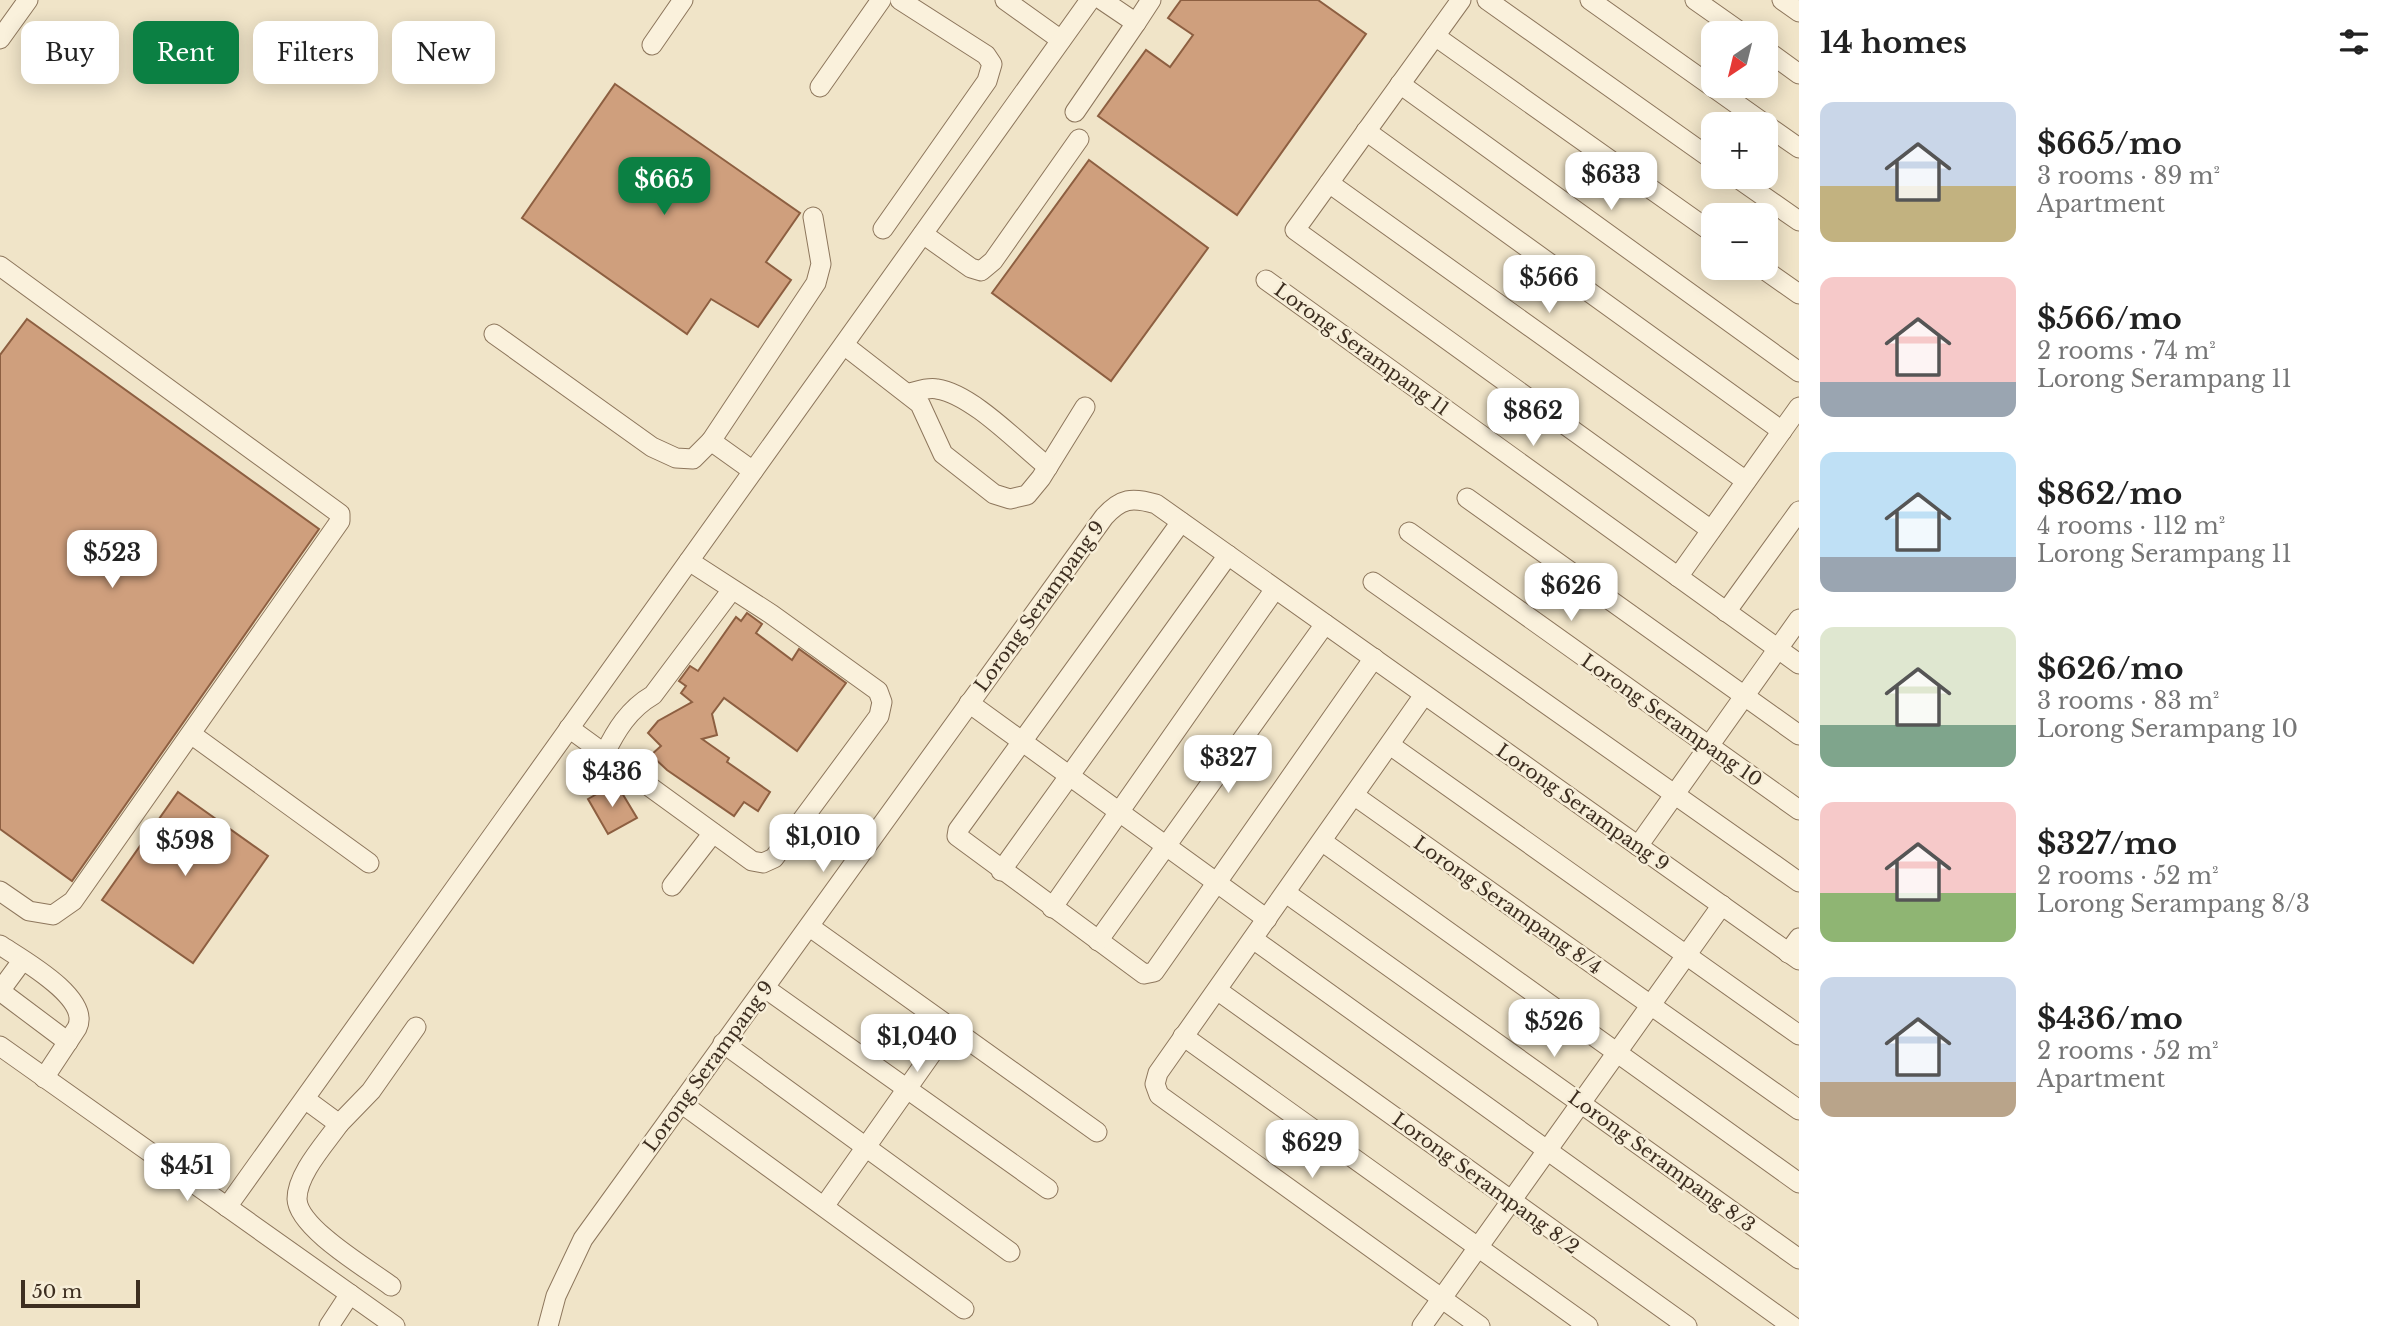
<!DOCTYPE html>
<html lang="en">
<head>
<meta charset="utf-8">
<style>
	body { margin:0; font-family:"Libre Baskerville",serif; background:#f6f6f6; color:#222; height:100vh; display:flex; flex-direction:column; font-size:26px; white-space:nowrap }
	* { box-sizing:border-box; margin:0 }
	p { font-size:23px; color:#767676 }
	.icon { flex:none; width:38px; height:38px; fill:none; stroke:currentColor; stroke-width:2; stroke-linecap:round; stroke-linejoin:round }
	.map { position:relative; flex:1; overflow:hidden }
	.drawer { display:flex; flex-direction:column; background:#fff; width:595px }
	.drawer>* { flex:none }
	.top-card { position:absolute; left:21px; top:21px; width:665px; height:63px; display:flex; gap:14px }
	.needle { width:46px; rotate:215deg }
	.fabs { position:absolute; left:1701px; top:21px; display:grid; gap:14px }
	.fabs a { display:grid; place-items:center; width:77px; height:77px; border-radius:14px; background:#fff; box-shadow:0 4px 18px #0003; font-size:35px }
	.scale { position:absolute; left:21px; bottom:18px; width:119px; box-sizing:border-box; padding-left:7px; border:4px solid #3d2e20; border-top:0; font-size:19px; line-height:24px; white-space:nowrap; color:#3d2e20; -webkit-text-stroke:5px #f7eed8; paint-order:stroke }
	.price { position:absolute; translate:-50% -60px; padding:0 16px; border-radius:14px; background:#fff; color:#222; font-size:23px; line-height:46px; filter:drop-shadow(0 2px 4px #0008) }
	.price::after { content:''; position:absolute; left:50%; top:42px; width:21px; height:16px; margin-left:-10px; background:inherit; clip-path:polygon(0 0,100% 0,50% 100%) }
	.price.selected { background:#0b8043; color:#fff }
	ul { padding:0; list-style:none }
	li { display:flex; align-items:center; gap:21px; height:175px; padding:0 21px }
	li span { display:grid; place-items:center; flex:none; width:196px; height:140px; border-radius:14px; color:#555 }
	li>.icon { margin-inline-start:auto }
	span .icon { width:84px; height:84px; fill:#fffc; stroke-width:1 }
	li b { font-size:30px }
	h2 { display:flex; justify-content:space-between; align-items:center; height:84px; padding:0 21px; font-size:30px }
	.pill { padding:0 24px; border-radius:14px; background:#fff; box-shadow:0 4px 18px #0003; font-size:24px; line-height:63px }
	.pill.selected { background:#0b8043; color:#fff }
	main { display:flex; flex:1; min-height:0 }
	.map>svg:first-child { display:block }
	.building { fill:#cf9f7d; stroke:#8d5f41; stroke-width:2 }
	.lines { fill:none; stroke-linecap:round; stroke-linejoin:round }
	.minor-casing { stroke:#8d765c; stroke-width:21 }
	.minor { stroke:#faf1dc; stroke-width:19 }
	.labels { text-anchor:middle; stroke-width:5; stroke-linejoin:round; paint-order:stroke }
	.street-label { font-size:19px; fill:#3d2e20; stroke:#f7eed8 }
</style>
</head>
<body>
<main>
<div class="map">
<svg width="1799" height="1326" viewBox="0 0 1799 1326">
	<rect width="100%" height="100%" fill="#f0e4c8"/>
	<g class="building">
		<polygon points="1181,0 1318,0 1366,34 1237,215 1098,116 1146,50 1170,67 1193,35 1168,18"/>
		<polygon points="615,84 800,213 766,262 791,280 758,327 711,299 687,334 522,218"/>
		<polygon points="1089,160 1208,248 1111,381 992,293"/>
		<polygon points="27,319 319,529 72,881 0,829 0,355"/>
		<polygon points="747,613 762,624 756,633 792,660 799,649 846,683 797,751 724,698 712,714 717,735 702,739 729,758 727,762 770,792 758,811 744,802 734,816 667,770 651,755 661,746 648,733 658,721 692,702 681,693 686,686 679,681 690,666 698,671 736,617 741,621"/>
		<polygon points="616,783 637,818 608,834 588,799"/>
		<polygon points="178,792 268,856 193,963 102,900"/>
	</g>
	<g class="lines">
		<g class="minor-casing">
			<g id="minor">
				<polyline points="1005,0 1061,40"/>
				<polyline points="1461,0 1295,230 1711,530"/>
				<polyline points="1487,0 1713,160"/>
				<polyline points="1590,0 1765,124"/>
				<polyline points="1695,0 1742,33"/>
				<polyline points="1782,0 1799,12"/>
				<polyline points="1136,23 1151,0"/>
				<polyline points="1435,36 1713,233"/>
				<polyline points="0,39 28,0"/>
				<polyline points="652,45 683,0"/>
				<polyline points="1766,50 1799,74"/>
				<polyline points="1400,84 1799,372"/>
				<polyline points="820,87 881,0"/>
				<polyline points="1075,112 1136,23 1102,0"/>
				<polyline points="1766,125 1799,148"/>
				<polyline points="1366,131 1782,431"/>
				<polyline points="1736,177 1799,221"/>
				<polyline points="1329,183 1746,481"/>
				<polyline points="883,229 987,81 992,64 986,55 900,0"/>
				<polyline points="923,234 971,268 981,271 993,261 1079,139"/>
				<polyline points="0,266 340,514 340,521 73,901 53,915 29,911 0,891"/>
				<polyline points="1762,268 1799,294"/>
				<polyline points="1266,280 1799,664"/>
				<polyline points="494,334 652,447 676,458 693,459 711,441"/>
				<polyline points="844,345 920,404 943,454 994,494 1010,499 1027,495 1041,478 1085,407"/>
				<path d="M910 393C918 391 928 387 937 389 972 394 1019 444 1048 467"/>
				<polyline points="753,471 711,441 816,283 821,264 813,217"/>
				<polyline points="1467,498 1799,735"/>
				<polyline points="1181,522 958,830 957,836 1144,974 1154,972 1374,658"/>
				<polyline points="1409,532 1799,810"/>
				<polyline points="1678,577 1799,407"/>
				<polyline points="1373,582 1799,882"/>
				<polyline points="1726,612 1799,511"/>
				<polyline points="1424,695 1158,1073 1155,1084 1159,1095 1480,1326"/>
				<polyline points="969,703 1267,919"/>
				<polyline points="569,728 752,861 763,863 774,858 879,716 882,702 878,691 771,614 689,561"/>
				<polyline points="191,734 369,863"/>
				<polyline points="1390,745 1799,1035"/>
				<path d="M604 755C616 730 629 709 653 695L731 591"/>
				<polyline points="1355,796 1799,1110"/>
				<polyline points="1323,842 1799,1183"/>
				<polyline points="1638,846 1799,619"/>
				<polyline points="1001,871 1228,555"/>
				<polyline points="672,886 713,833"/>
				<polyline points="1286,893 1799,1259"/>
				<polyline points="1052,908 1275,589"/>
				<polyline points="810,927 1097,1132"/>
				<polyline points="1253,939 1792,1326"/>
				<polyline points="1098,941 1325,624"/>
				<path d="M0 945C21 959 92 998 77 1028L44 1078"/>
				<polyline points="1788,953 1799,938"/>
				<polyline points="765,988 1048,1189"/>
				<polyline points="1217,990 1687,1326"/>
				<polyline points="0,991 68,1042"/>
				<polyline points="0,991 22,961"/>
				<polyline points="1183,1036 1588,1326"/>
				<polyline points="723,1043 1010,1252"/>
				<polyline points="0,1046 395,1326"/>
				<path d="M305 1099 339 1124C325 1144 297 1174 297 1199 298 1228 368 1269 391 1286"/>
				<polyline points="681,1103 964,1309"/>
				<polyline points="339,1124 371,1091 416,1027"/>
				<polyline points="825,1205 949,1029"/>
				<polyline points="227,1207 1090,0"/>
				<polyline points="329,1326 350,1294"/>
				<path d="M548 1326 556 1296 583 1239 1104 517C1121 498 1132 497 1156 504L1799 960"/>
				<polyline points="1422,1326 1722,905"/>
			</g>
		</g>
		<use href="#minor" class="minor"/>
	</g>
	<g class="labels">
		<g class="street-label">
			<text transform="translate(1362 349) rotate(36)" y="7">Lorong Serampang 11</text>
			<text transform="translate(1039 606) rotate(-54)" y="7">Lorong Serampang 9</text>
			<text transform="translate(1672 720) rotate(35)" y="7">Lorong Serampang 10</text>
			<text transform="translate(1583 807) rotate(35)" y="7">Lorong Serampang 9</text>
			<text transform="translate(1508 905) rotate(35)" y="7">Lorong Serampang 8/4</text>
			<text transform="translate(708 1066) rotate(-54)" y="7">Lorong Serampang 9</text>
			<text transform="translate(1662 1161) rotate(36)" y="7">Lorong Serampang 8/3</text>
			<text transform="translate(1486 1183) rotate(36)" y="7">Lorong Serampang 8/2</text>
		</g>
	</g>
</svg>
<div class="fabs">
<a><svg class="needle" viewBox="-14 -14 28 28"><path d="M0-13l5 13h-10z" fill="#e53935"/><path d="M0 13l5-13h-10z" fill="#767676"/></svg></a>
<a>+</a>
<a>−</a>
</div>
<div class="scale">50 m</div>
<b class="price" style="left:1611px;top:212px">$633</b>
<b class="price selected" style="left:664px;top:217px">$665</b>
<b class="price" style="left:1549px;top:315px">$566</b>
<b class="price" style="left:1533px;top:448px">$862</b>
<b class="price" style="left:112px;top:590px">$523</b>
<b class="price" style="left:1571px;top:623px">$626</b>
<b class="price" style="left:1228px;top:795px">$327</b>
<b class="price" style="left:612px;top:809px">$436</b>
<b class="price" style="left:823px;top:874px">$1,010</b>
<b class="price" style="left:185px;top:878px">$598</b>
<b class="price" style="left:1554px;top:1059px">$526</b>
<b class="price" style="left:917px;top:1074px">$1,040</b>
<b class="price" style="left:1312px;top:1180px">$629</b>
<b class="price" style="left:187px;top:1203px">$451</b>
<div class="top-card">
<a class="pill">Buy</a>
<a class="pill selected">Rent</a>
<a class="pill">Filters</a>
<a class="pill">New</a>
</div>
</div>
<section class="drawer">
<h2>14 homes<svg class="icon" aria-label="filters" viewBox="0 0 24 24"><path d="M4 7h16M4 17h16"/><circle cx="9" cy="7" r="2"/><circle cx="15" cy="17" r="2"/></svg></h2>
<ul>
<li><span style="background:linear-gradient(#c9d6e8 60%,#c2b280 0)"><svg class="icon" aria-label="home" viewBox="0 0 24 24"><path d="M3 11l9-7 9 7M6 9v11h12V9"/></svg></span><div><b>$665/mo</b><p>3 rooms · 89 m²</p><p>Apartment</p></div></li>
<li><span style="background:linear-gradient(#f6c9c9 75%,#9aa5b1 0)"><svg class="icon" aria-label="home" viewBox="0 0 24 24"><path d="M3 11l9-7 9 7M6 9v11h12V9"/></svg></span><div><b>$566/mo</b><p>2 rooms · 74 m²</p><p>Lorong Serampang 11</p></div></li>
<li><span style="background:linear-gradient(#bfe0f5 75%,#9aa5b1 0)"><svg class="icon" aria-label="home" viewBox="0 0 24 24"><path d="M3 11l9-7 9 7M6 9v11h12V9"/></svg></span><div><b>$862/mo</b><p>4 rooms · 112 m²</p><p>Lorong Serampang 11</p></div></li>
<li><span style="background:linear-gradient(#dfe7d0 70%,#7fa58c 0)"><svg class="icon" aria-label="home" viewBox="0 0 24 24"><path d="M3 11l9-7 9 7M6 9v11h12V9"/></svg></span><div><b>$626/mo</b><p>3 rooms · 83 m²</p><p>Lorong Serampang 10</p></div></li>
<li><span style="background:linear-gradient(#f6c9c9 65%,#8fb573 0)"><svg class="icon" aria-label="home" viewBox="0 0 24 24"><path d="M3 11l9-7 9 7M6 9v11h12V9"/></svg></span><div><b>$327/mo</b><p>2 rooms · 52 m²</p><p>Lorong Serampang 8/3</p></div></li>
<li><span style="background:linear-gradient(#c9d6e8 75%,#b9a48a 0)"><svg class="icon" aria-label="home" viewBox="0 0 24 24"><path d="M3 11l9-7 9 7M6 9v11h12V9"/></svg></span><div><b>$436/mo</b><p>2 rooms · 52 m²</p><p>Apartment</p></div></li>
</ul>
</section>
</main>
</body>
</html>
